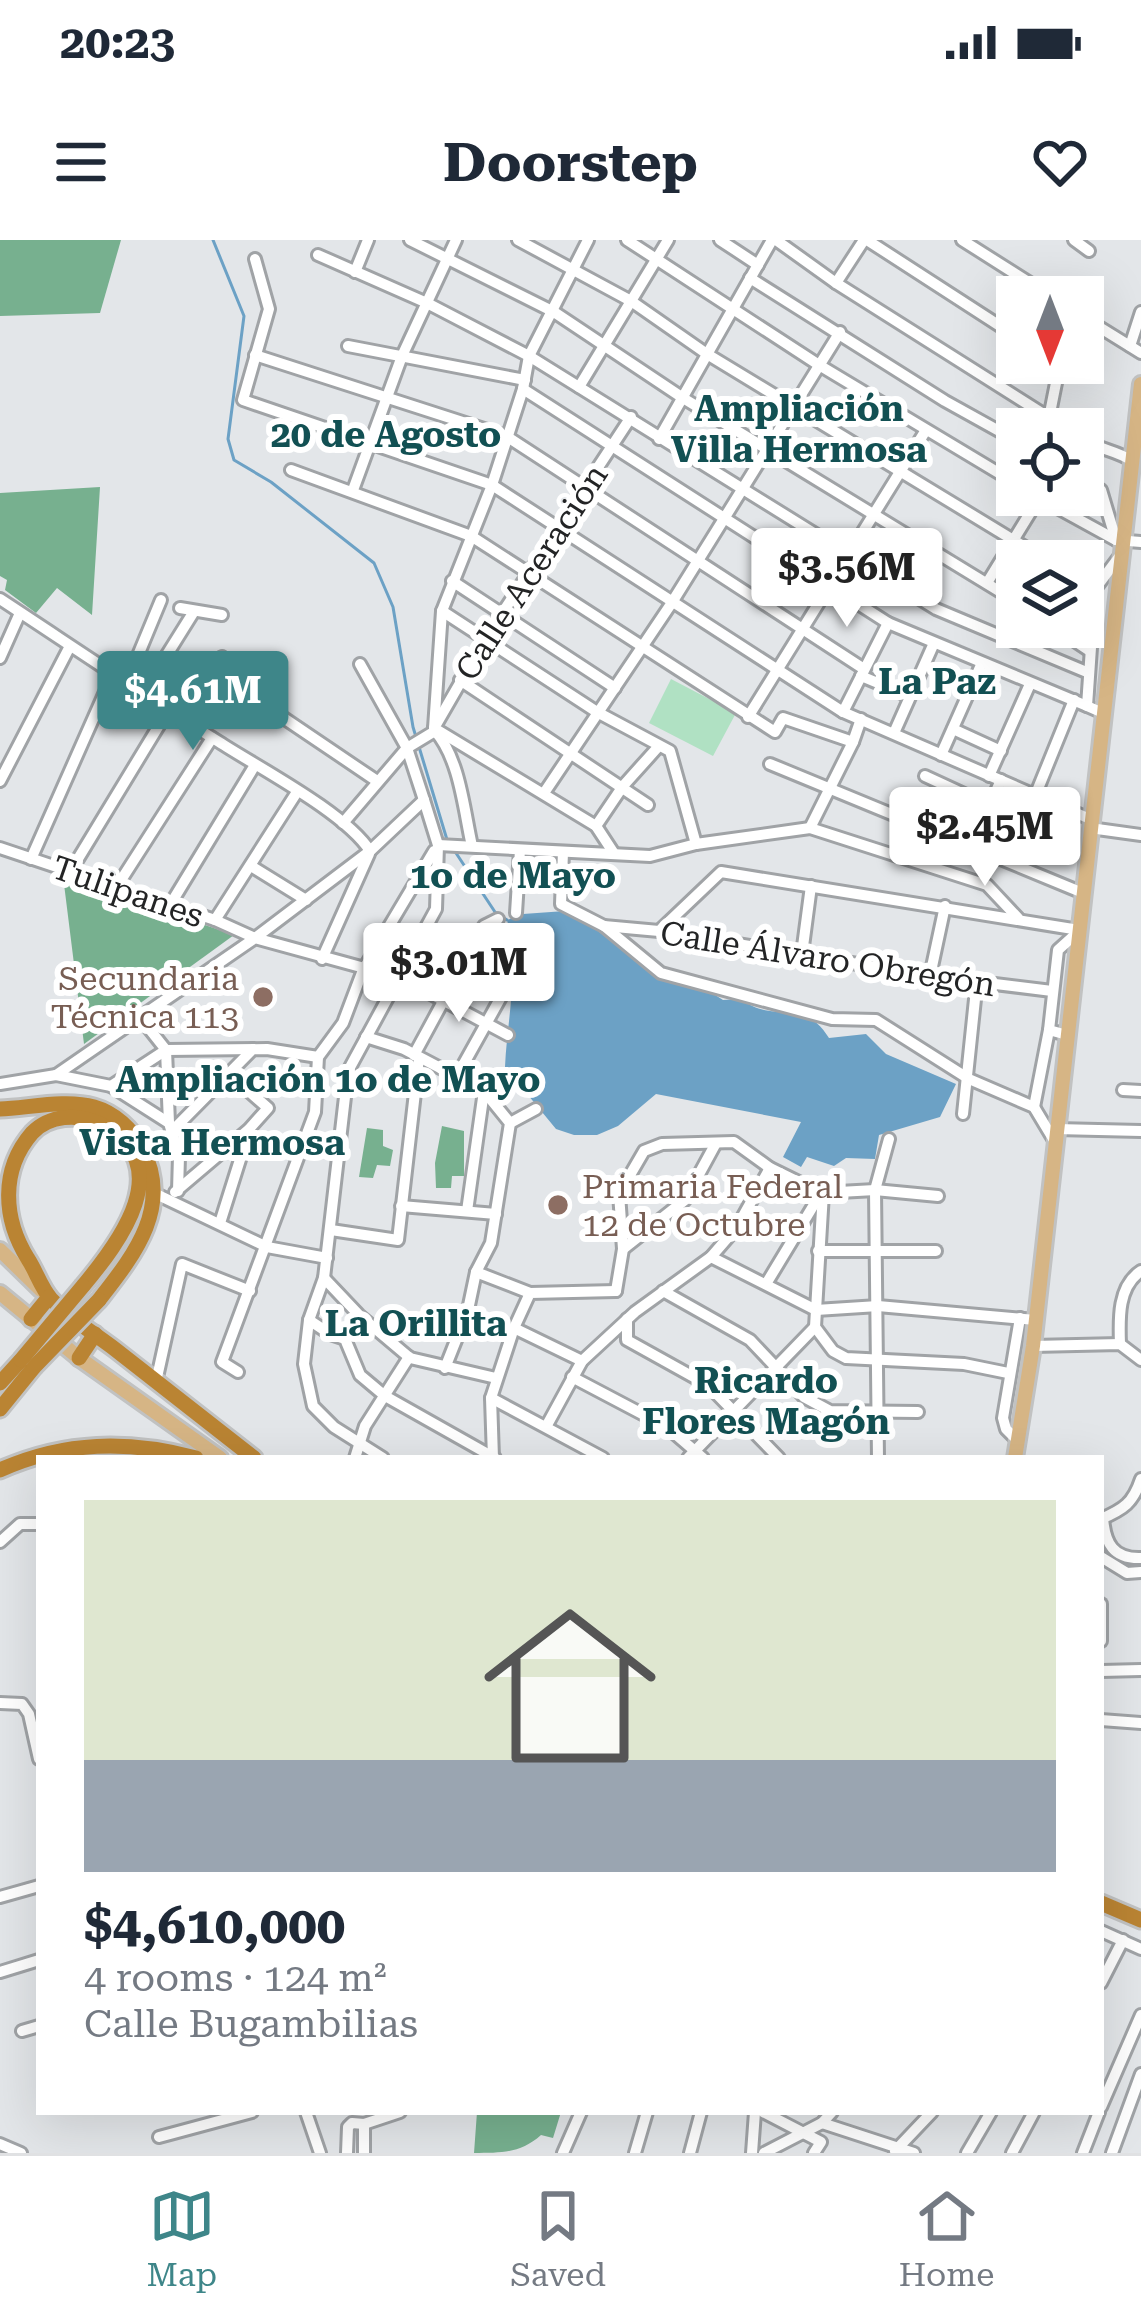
<!DOCTYPE html>
<html lang="en">
<head>
<meta charset="utf-8">
<style>
	body { margin:0; font-family:"Roboto Serif",serif; background:#f6f6f7; color:#1f2937; height:100vh; display:flex; flex-direction:column; font-size:45px; white-space:nowrap }
	* { box-sizing:border-box; margin:0 }
	p { font-size:39px; color:#747a83 }
	.icon { flex:none; width:66px; height:66px; fill:none; stroke:currentColor; stroke-width:2; stroke-linecap:round; stroke-linejoin:round }
	.map { position:relative; flex:1; overflow:hidden }
	.details { position:absolute; left:36px; top:1215px; width:1068px; height:660px; display:flex; flex-direction:column; background:#fff; border-radius:0px; box-shadow:0 12px 48px #0002 }
	.details>* { flex:none }
	.needle { width:78px; rotate:180deg }
	.controls { position:absolute; left:996px; top:36px; display:grid; gap:24px }
	.controls a { display:grid; place-items:center; width:108px; height:108px; border-radius:0px; background:#fff; box-shadow:0 12px 48px #0002; font-size:60px }
	.price { position:absolute; translate:-50% -102px; padding:0 27px; border-radius:12px; background:#fff; color:#222; font-size:39px; line-height:78px; filter:drop-shadow(0 3px 6px #0008) }
	.price::after { content:''; position:absolute; left:50%; top:72px; width:36px; height:27px; margin-left:-18px; background:inherit; clip-path:polygon(0 0,100% 0,50% 100%) }
	.price.current { background:#3e8689; color:#fff }
	ul { padding:0; list-style:none }
	li { display:grid; align-content:center; gap:24px; height:636px; padding:0 48px }
	li span { display:grid; place-items:center; height:372px; border-radius:0px; color:#555 }
	li>.icon { margin-inline-start:auto }
	span .icon { width:216px; height:216px; fill:#fffc; stroke-width:1 }
	li b { font-size:51px }
	.status { display:flex; justify-content:space-between; align-items:center; height:84px; padding:0 60px; background:#fff; direction:ltr }
	.status svg { height:33px; fill:currentColor }
	header { display:flex; justify-content:space-between; align-items:center; height:156px; padding:0 48px; background:#fff; font-size:54px; font-weight:700 }
	.tab-bar { display:flex; justify-content:space-around; align-items:center; height:168px; border-top:3px solid #e0e1e3; background:#fff; font-size:33px; color:#747a83 }
	.tab-bar a { display:grid; justify-items:center; gap:6px }
	.tab-bar .current { color:#3e8689 }
	.map>svg:first-child { display:block }
	.green { fill:#b0e1c3 }
	.forest { fill:#77b08f }
	.water { fill:#6ca1c5 }
	.lines { fill:none; stroke-linecap:round; stroke-linejoin:round }
	.stream { stroke:#6ca1c5; stroke-width:3 }
	.minor-casing { stroke:#a0a3a6; stroke-width:16 }
	.major-casing { stroke:#c1c2c2; stroke-width:20 }
	.highway-casing { stroke:#c1c2c2; stroke-width:21 }
	.minor { stroke:#fff; stroke-width:10 }
	.major { stroke:#d6b585; stroke-width:14 }
	.highway { stroke:#ba8433; stroke-width:15 }
	.highway-bridge-casing { stroke:#c1c2c2; stroke-width:21; stroke-linecap:butt }
	.highway-bridge { stroke:#ba8433; stroke-width:15 }
	.education-dot { fill:#8d6e63; stroke:#fff; stroke-width:4.5 }
	.labels { text-anchor:middle; stroke-width:12; stroke-linejoin:round; paint-order:stroke }
	.street-label { font-size:33px; fill:#232425; stroke:#fff }
	.education-label { font-size:33px; fill:#785e54; stroke:#fff; text-anchor:end }
	.neighbourhood-label { font-size:36px; font-weight:bold; fill:#125053; stroke:#fff }
</style>
</head>
<body>
<div class="status"><b>20:23</b><svg viewBox="0 0 49 12"><path d="M0 12V9h3v3zM5 12V6h3v6zM10 12V3h3v9zM15 12V0h3v12zM26 1h20v11H26zM47 4h2v5h-2z"/></svg></div>
<header><svg class="icon" aria-label="menu" viewBox="0 0 24 24"><path d="M4 6h16M4 12h16M4 18h16"/></svg>Doorstep<svg class="icon" aria-label="heart" viewBox="0 0 24 24"><path d="M12 20l-8-8c-3-5 5-10 8-4 3-6 11-1 8 4z"/></svg></header>
<div class="map">
<svg width="1141" height="1913" viewBox="0 0 1141 1913">
	<rect width="100%" height="100%" fill="#e3e6e9"/>
	<polygon class="green" points="671,439 736,473 713,516 649,483"/>
	<g class="forest">
		<polygon points="0,0 121,0 100,73 0,76"/>
		<polygon points="100,247 92,375 57,348 36,373 5,350 7,340 0,336 0,253"/>
		<polygon points="63,636 234,695 84,804"/>
		<polygon points="442,886 464,891 464,936 452,936 451,948 436,948 435,923"/>
		<polygon points="367,888 383,890 383,906 393,910 390,926 377,925 373,938 359,937"/>
		<path d="M477 1872H561L553 1898 541 1895C521 1913 502 1913 474 1913Z"/>
	</g>
	<path class="water" d="M565 671 574 679H583L650 732 682 746 709 751 723 760 741 759C776 786 801 754 829 798L866 794 886 814 956 844 940 877 879 895 875 919 846 918 834 926 807 917 801 927 783 917 801 882 656 854 618 886 597 895H574L556 889 505 827C507 780 520 727 507 680L523 674Z"/>
	<g class="lines">
		<g class="stream">
			<polyline points="213,0 244,76 228,199 234,220 271,242 374,323 393,367 413,487 448,603"/>
			<polyline points="454,610 495,672 507,680"/>
		</g>
		<g class="minor-casing">
			<g id="minor">
				<polyline points="410,0 554,72 683,158 1017,362"/>
				<polyline points="518,0 631,61 707,114 1048,321"/>
				<polyline points="627,0 819,125 1017,244"/>
				<polyline points="720,0 758,25"/>
				<polyline points="776,0 836,43 1067,189"/>
				<polyline points="867,0 1017,97"/>
				<polyline points="962,0 1052,57"/>
				<polyline points="1074,0 1089,11"/>
				<polyline points="318,15 427,63 529,116 936,369 1089,433"/>
				<polyline points="255,19 269,69 243,160 492,245 843,472 1090,579"/>
				<polyline points="355,32 368,0"/>
				<polyline points="750,38 945,161 1017,201"/>
				<polyline points="836,43 864,0"/>
				<polyline points="1083,77 1141,113"/>
				<polyline points="348,106 525,140"/>
				<polyline points="1130,106 1141,72"/>
				<polyline points="255,115 506,196 864,429"/>
				<polyline points="579,147 668,0"/>
				<polyline points="523,149 888,383 1087,466"/>
				<polyline points="1049,178 1060,123"/>
				<polyline points="659,199 772,0"/>
				<path d="M1083 199C1102 211 1116 210 1132 221"/>
				<polyline points="291,230 471,296 775,492 783,478 853,502"/>
				<polyline points="1083,239 1101,250 1116,300"/>
				<polyline points="353,250 402,116 456,0"/>
				<polyline points="1034,255 1116,300 1141,302"/>
				<polyline points="452,341 615,448"/>
				<polyline points="987,343 1041,255"/>
				<path d="M0 359C73 407 145 456 219 502 259 528 346 573 370 611"/>
				<polyline points="180,368 222,375"/>
				<polyline points="442,371 597,472 670,511 696,604"/>
				<polyline points="1054,387 1090,411"/>
				<polyline points="0,418 20,373"/>
				<polyline points="360,424 407,508 424,560 438,605 436,669 348,831 324,1038 309,1080 304,1124 313,1166 334,1187 383,1218"/>
				<polyline points="861,436 909,456"/>
				<polyline points="460,440 648,565"/>
				<polyline points="127,442 161,360"/>
				<polyline points="266,444 263,464 377,541"/>
				<polyline points="143,453 193,373"/>
				<polyline points="843,472 888,383"/>
				<polyline points="1103,473 1087,466 1095,349 1122,313"/>
				<polyline points="748,477 926,190"/>
				<polyline points="183,478 222,417"/>
				<polyline points="437,483 486,398 631,177"/>
				<polyline points="434,488 442,371 492,245 523,149 529,116 588,0"/>
				<polyline points="434,488 596,586 613,612"/>
				<polyline points="953,489 1001,511"/>
				<path d="M435 491C460 519 464 571 472 606"/>
				<polyline points="894,493 934,403"/>
				<polyline points="941,515 981,425"/>
				<polyline points="770,524 1083,653"/>
				<polyline points="925,536 990,566"/>
				<polyline points="989,536 1030,444"/>
				<polyline points="0,541 69,408"/>
				<polyline points="544,553 671,364 840,92"/>
				<polyline points="1035,556 1074,460"/>
				<polyline points="343,583 407,508 435,491"/>
				<polyline points="596,586 623,546 658,507"/>
				<polyline points="810,588 853,502 861,479"/>
				<polyline points="1090,588 1141,595"/>
				<polyline points="438,605 650,616 696,604 810,588 987,645 1018,678"/>
				<polyline points="0,608 215,680 255,698 401,738 508,795"/>
				<polyline points="970,609 1001,540"/>
				<polyline points="563,612 561,664 604,686 661,733 832,779 876,780 969,839 1034,867 1055,902"/>
				<polyline points="31,619 113,434"/>
				<polyline points="251,626 306,660"/>
				<polyline points="70,632 169,469"/>
				<polyline points="116,648 212,498"/>
				<polyline points="170,665 255,525"/>
				<polyline points="516,673 520,610"/>
				<polyline points="215,680 297,552"/>
				<polyline points="604,686 659,691 930,736 1052,751"/>
				<polyline points="659,691 721,632 1079,690"/>
				<polyline points="802,714 811,646"/>
				<polyline points="322,719 369,614"/>
				<polyline points="930,736 945,666"/>
				<polyline points="139,776 166,810 169,883"/>
				<polyline points="1067,795 1049,790 1058,710 1078,692"/>
				<polyline points="366,797 404,809 484,851 510,883 491,1003 476,1032 468,1070 445,1128"/>
				<polyline points="414,815 484,686 498,679"/>
				<polyline points="56,835 111,846 166,810 267,809 318,817"/>
				<polyline points="457,836 501,757"/>
				<polyline points="0,844 56,835 255,698 370,611 424,560"/>
				<polyline points="111,846 169,883 179,916 178,951"/>
				<polyline points="1123,850 1141,851"/>
				<polyline points="1034,867 1049,790"/>
				<polyline points="963,874 977,740"/>
				<polyline points="510,883 536,869"/>
				<polyline points="1056,889 1141,891"/>
				<polyline points="172,891 253,809"/>
				<polyline points="175,952 248,890"/>
				<polyline points="154,953 267,1007 327,1018"/>
				<polyline points="823,953 815,1087 833,1111 846,1118 964,1124 1008,1133"/>
				<polyline points="401,966 496,974"/>
				<polyline points="467,971 484,851"/>
				<polyline points="220,983 250,888 268,868 228,833"/>
				<polyline points="331,990 398,1000 419,818"/>
				<polyline points="623,1009 685,960 716,903"/>
				<polyline points="818,1011 936,1011"/>
				<polyline points="711,1017 816,1070 878,1066 1035,1080"/>
				<polyline points="476,1032 530,1053"/>
				<polyline points="324,1038 359,1075 410,1118 496,1138"/>
				<polyline points="766,1044 821,953"/>
				<polyline points="616,1051 623,1009 619,954 644,911 662,904 734,902 770,928 821,953 875,950 938,956"/>
				<polyline points="663,1051 750,1100 804,1157 830,1171 918,1172"/>
				<polyline points="627,1079 627,1100 708,1145 779,1218"/>
				<polyline points="309,1080 330,1094 345,1099 360,1135 385,1156 495,1218"/>
				<polyline points="514,1088 582,1121"/>
				<path d="M1120 1104C1119 1078 1118 1046 1141 1031"/>
				<polyline points="1033,1106 1120,1104 1141,1120"/>
				<polyline points="238,1132 222,1122 315,872 318,817 343,783 363,730 434,611"/>
				<polyline points="572,1137 667,1187 703,1218"/>
				<polyline points="156,1142 182,1024 250,1051"/>
				<polyline points="491,1158 603,1218"/>
				<polyline points="547,1185 582,1121 635,1072 711,1017 737,987 770,928"/>
				<polyline points="1017,1200 1006,1189 1003,1178 1020,1078"/>
				<polyline points="355,1218 365,1186 409,1117"/>
				<polyline points="493,1218 491,1158 514,1088 530,1053 616,1051"/>
				<polyline points="688,1218 815,1087"/>
				<polyline points="878,1218 875,950 889,899"/>
				<path d="M1103 1278C1105 1303 1113 1319 1141 1318"/>
				<path d="M1101 1279C1124 1269 1133 1263 1141 1239"/>
				<polyline points="0,1302 20,1284 39,1284"/>
				<polyline points="1101,1317 1127,1333 1141,1332"/>
				<polyline points="1101,1364 1101,1401"/>
				<polyline points="1101,1431 1141,1430"/>
				<polyline points="0,1463 22,1464 29,1474 39,1519"/>
				<polyline points="1101,1480 1141,1483"/>
				<polyline points="0,1657 39,1646"/>
				<polyline points="1101,1691 1141,1709"/>
				<polyline points="0,1732 39,1720"/>
				<polyline points="1101,1743 1123,1700"/>
				<polyline points="22,1791 39,1786"/>
				<polyline points="1101,1867 1141,1775"/>
				<polyline points="306,1872 320,1913"/>
				<polyline points="763,1872 821,1902 814,1913"/>
				<polyline points="822,1883 914,1913"/>
				<polyline points="364,1884 364,1913"/>
				<polyline points="159,1897 252,1872"/>
				<polyline points="0,1904 21,1913"/>
				<polyline points="895,1911 932,1872"/>
				<polyline points="347,1913 348,1887 352,1883 364,1884 400,1872"/>
				<polyline points="563,1913 581,1872"/>
				<polyline points="635,1913 647,1872"/>
				<polyline points="690,1913 701,1872"/>
				<polyline points="752,1913 755,1872"/>
				<polyline points="764,1913 822,1883 832,1872"/>
				<polyline points="967,1913 991,1872"/>
				<polyline points="1012,1913 1034,1872"/>
				<polyline points="1083,1913 1099,1872"/>
				<polyline points="1112,1913 1141,1834"/>
			</g>
		</g>
		<g class="major-casing">
			<g id="major">
				<polyline points="0,1010 41,1050"/>
				<polyline points="0,1053 79,1118 220,1218"/>
				<polyline points="1015,1218 1033,1106 1141,144"/>
			</g>
		</g>
		<g class="highway-casing">
			<g id="highway">
				<path d="M0 869C28 868 66 859 94 867 115 873 132 889 142 908 173 967 134 1015 99 1060"/>
				<path d="M83 1046C119 1003 180 924 100 884 78 873 49 875 32 893 0 930 3 979 28 1019 36 1031 41 1048 51 1059 69 1078 95 1094 116 1110 162 1146 208 1182 254 1218"/>
				<polyline points="31,1079 49,1057"/>
				<polyline points="79,1118 95,1094"/>
				<polyline points="0,1143 21,1120"/>
				<polyline points="0,1169 34,1127"/>
				<path d="M0 1230C65 1201 128 1200 196 1218"/>
				<polyline points="1101,1663 1141,1680"/>
			</g>
		</g>
		<use href="#minor" class="minor"/>
		<use href="#major" class="major"/>
		<use href="#highway" class="highway"/>
		<g class="highway-bridge-casing">
			<g id="highway-bridge">
				<polyline points="21,1120 83,1046"/>
				<polyline points="34,1127 99,1060"/>
			</g>
		</g>
		<use href="#highway-bridge" class="highway-bridge"/>
	</g>
	<g class="education-dot">
		<circle cx="263" cy="757" r="12"/>
		<circle cx="558" cy="965" r="12"/>
	</g>
	<g class="labels">
		<g class="street-label">
			<text transform="translate(531 332) rotate(-57)" y="12">Calle Aceración</text>
			<text transform="translate(128 651) rotate(19)" y="12">Tulipanes</text>
			<text transform="translate(828 718) rotate(9)" y="12">Calle Álvaro Obregón</text>
		</g>
		<g class="education-label">
			<text x="239" y="750">Secundaria<tspan x="239" dy="38">Técnica 113</tspan></text>
			<text x="582" y="958" text-anchor="start">Primaria Federal<tspan x="582" dy="38">12 de Octubre</tspan></text>
		</g>
		<g class="neighbourhood-label">
			<text x="799" y="181">Ampliación<tspan x="799" dy="41">Villa Hermosa</tspan></text>
			<text x="386" y="207">20 de Agosto</text>
			<text x="937" y="454">La Paz</text>
			<text x="513" y="648">1o de Mayo</text>
			<text x="328" y="852">Ampliación 1o de Mayo</text>
			<text x="212" y="915">Vista Hermosa</text>
			<text x="416" y="1096">La Orillita</text>
			<text x="766" y="1153">Ricardo<tspan x="766" dy="41">Flores Magón</tspan></text>
		</g>
	</g>
</svg>
<div class="controls">
<a><svg class="needle" viewBox="-14 -14 28 28"><path d="M0-13l5 13h-10z" fill="#e53935"/><path d="M0 13l5-13h-10z" fill="#747a83"/></svg></a>
<a><svg class="icon" aria-label="locate" viewBox="0 0 24 24"><circle cx="12" cy="12" r="6"/><path d="M12 2v4M12 18v4M2 12h4M18 12h4"/></svg></a>
<a><svg class="icon" aria-label="layers" viewBox="0 0 24 24"><path d="M12 4l9 5-9 5-9-5zM3 14l9 5 9-5"/></svg></a>
</div>
<b class="price" style="left:847px;top:390px">$3.56M</b>
<b class="price current" style="left:193px;top:513px">$4.61M</b>
<b class="price" style="left:985px;top:649px">$2.45M</b>
<b class="price" style="left:459px;top:785px">$3.01M</b>
<section class="details">
<ul>
<li><span style="background:linear-gradient(#dfe7d0 70%,#9aa5b1 0)"><svg class="icon" aria-label="home" viewBox="0 0 24 24"><path d="M3 11l9-7 9 7M6 9v11h12V9"/></svg></span><div><b>$4,610,000</b><p>4 rooms · 124 m²</p><p>Calle Bugambilias</p></div></li>
</ul>
</section>
</div>
<nav class="tab-bar">
<a class="current"><svg class="icon" aria-label="map" viewBox="0 0 24 24"><path d="M3 6l6-2 6 2 6-2v14l-6 2-6-2-6 2zM9 4v14M15 6v14"/></svg>Map</a>
<a><svg class="icon" aria-label="saved" viewBox="0 0 24 24"><path d="M7 4h10v16l-5-4-5 4z"/></svg>Saved</a>
<a><svg class="icon" aria-label="home" viewBox="0 0 24 24"><path d="M3 11l9-7 9 7M6 9v11h12V9"/></svg>Home</a>
</nav>
</body>
</html>
